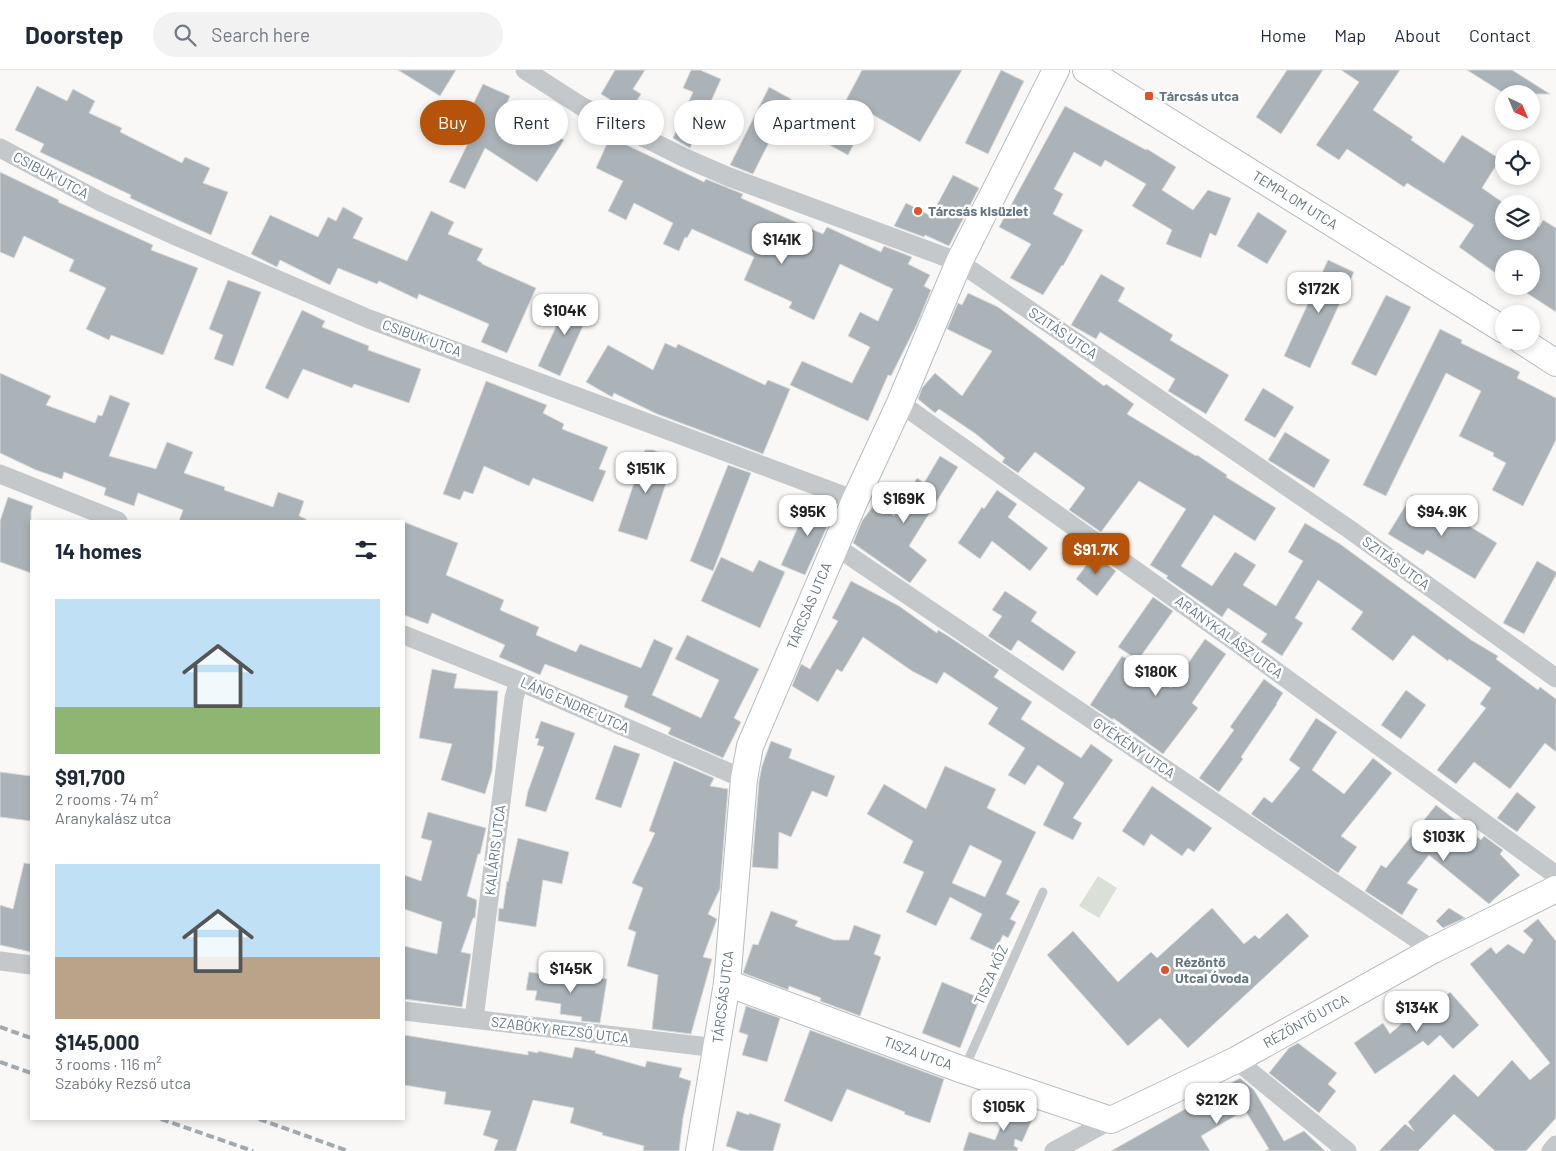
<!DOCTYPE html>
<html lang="en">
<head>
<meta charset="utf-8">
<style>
	body { margin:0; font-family:Barlow,sans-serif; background:#f2f2f3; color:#1f2937; height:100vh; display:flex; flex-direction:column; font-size:19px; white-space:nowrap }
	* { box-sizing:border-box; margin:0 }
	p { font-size:16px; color:#747a83 }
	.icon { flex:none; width:28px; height:28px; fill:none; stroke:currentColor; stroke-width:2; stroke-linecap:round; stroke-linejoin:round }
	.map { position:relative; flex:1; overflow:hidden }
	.sheet { position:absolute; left:30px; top:450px; width:375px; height:600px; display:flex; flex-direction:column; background:#fff; border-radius:0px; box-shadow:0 2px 8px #0003 }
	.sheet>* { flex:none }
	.hud { position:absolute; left:420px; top:30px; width:475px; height:45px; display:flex; gap:10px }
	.needle { width:32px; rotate:136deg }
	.tools { position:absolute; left:1495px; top:15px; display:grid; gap:10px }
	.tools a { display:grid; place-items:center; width:45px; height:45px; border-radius:50%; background:#fff; box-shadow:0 2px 8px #0003; font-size:25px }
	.price { position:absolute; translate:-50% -42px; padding:0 11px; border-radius:10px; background:#fff; color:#222; font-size:16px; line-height:32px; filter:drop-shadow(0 1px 2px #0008) }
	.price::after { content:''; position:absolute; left:50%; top:30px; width:15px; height:11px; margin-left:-8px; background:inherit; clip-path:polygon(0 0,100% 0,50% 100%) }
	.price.active { background:#b45309; color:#fff }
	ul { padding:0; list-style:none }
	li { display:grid; align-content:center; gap:10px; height:265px; padding:0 25px }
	li span { display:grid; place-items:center; height:155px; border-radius:0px; color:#555 }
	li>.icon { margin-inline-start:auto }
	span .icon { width:90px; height:90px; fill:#fffc; stroke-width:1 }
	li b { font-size:21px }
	h2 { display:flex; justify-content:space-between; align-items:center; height:60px; padding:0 25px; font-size:21px }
	.tag { padding:0 18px; border-radius:22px; background:#fff; box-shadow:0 2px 8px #0003; font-size:18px; line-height:45px }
	.tag.active { background:#b45309; color:#fff }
	header { display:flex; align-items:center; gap:30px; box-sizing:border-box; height:70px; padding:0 25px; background:#fff; border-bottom:1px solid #e0e1e3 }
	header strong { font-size:24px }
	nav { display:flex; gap:28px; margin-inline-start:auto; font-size:18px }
	.search { width:350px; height:45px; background:#f2f2f3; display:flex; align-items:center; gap:12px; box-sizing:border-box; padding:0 18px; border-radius:28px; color:#747a83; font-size:19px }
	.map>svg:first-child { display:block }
	.green { fill:#dae0d7 }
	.building { fill:#abb3b9; stroke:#dadad8; fill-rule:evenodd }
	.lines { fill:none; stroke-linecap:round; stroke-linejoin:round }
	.secondary-casing { stroke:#b6bcc0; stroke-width:28 }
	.lane { stroke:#c4c8cb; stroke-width:9 }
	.street { stroke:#c4c8cb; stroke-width:19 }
	.secondary { stroke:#fff; stroke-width:26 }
	.rail { stroke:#a3aaaf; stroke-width:4; stroke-dasharray:8 4; stroke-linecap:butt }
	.poi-dot { fill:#e3512b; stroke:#fff; stroke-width:2 }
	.labels { text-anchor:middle; stroke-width:5; stroke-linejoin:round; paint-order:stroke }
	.poi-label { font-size:14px; font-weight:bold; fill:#647581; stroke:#fff; text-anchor:start }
	.street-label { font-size:14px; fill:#647581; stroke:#fff }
</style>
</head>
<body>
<header>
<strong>Doorstep</strong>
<div class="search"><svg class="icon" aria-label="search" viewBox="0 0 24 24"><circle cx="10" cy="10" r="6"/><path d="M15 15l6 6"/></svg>Search here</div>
<nav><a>Home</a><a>Map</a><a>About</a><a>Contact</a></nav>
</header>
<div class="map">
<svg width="1556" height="1081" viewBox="0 0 1556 1081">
	<rect width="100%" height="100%" fill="#f9f8f6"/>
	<polygon class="green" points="1098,806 1117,818 1099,848 1079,836"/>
	<g class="building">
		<polygon points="398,0 456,0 440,26"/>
		<polygon points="615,0 645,0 633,19 641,24 630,42 601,24"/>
		<polygon points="691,0 700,0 721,9 690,78 673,68 693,22 683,18"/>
		<polygon points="862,0 962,0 920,72 870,43 848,85 824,72"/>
		<polygon points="1001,0 1024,11 988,84 965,73"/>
		<polygon points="1287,0 1323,0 1281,64 1256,47"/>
		<polygon points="1341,0 1400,0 1373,40 1413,67 1411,70 1444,93 1462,65 1500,89 1482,118 1505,134 1504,161 1531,161 1531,152 1539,157 1543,150 1556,158 1556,242 1516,216 1531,216 1531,189 1504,189 1504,209 1459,177 1474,155 1407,113 1404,117 1347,79 1339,90 1316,75 1359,12"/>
		<polygon points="1467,0 1512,0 1550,24 1505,24"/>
		<polygon points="483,14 510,26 507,33 564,70 537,112 485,78 465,119 449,112 476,57 465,51"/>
		<polygon points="37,16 67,31 73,19 95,31 89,43 122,58 120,62 182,93 185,87 210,98 203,113 228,122 211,165 160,142 130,128 131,125 40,82 44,74 15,60"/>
		<polygon points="769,17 791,29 753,104 730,95"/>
		<polygon points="1065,36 1146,80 1147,79 1176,97 1162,120 1193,140 1208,120 1231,128 1216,166 1210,163 1201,188 1166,174 1172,160 1132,136 1146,114 1105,90 1101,97 1074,82 1054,119 1063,124 1053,144 1083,160 1063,196 1062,195 1043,225 1010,208 1031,174 999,157"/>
		<polygon points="610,67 704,112 706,109 743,124 741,128 823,164 827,157 881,182 884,176 912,187 908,194 930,205 924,216 931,220 917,254 891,306 888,305 868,351 790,315 802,291 852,313 870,277 848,266 860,242 878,251 893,219 840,194 814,250 789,238 792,232 744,210 754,187 692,159 687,168 685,167 679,181 663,174 673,153 634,133 626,150 608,141 623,111 596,98"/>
		<polygon points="0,102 44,123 59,130 58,132 153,175 151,180 198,198 163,285 111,265 109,270 86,259 106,218 69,201 74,190 24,166 14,188 0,182"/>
		<polygon points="953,105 979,118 949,176 925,165 924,167 894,156 906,133 931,146"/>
		<polygon points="343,137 363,148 353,168 407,191 431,141 454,152 448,164 483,179 477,190 482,193 482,194 536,218 507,283 481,272 489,254 419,224 417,229 379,211 377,214 338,198 330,215 280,190 277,197 251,184 270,145 318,167 328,147 336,151"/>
		<polygon points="1258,142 1287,161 1267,194 1237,176"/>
		<polygon points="1328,190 1354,202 1310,298 1284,286"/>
		<polygon points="1101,204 1125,218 1118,231 1173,265 1170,270 1229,305 1206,344 1168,321 1175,309 1100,262 1096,269 1071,255"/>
		<polygon points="228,210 261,222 233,296 214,289 223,265 209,259"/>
		<polygon points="968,223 998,237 1104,316 1106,314 1134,334 1127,344 1196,386 1197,385 1227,405 1226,407 1276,438 1255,471 1214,445 1181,496 1212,516 1235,482 1256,495 1243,515 1276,536 1303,491 1288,482 1305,453 1340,474 1471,570 1498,586 1496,589 1538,620 1540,617 1556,629 1556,682 1545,673 1510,719 1474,692 1456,714 1437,700 1486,638 1480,634 1491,618 1449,589 1448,591 1413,565 1393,591 1351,559 1363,542 1318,510 1295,548 1303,553 1282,586 1261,572 1267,564 1228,538 1222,547 1166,508 1168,506 1150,495 1186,439 1139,411 1101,462 1069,440 1085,418 1035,382 1018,403 1002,392 1005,388 976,364 939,339 935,343 918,329 922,318 935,303 962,326 992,281 947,259 958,233 962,235"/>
		<polygon points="1386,225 1411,237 1376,306 1351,294"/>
		<polygon points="570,226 592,236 560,306 538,296"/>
		<polygon points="302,240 325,251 322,257 369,276 368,280 421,299 409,333 354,314 352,318 303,299 288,329 265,318"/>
		<polygon points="1440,259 1462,270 1461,273 1520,302 1517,308 1556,328 1556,370 1523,436 1492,420 1506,393 1493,386 1494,383 1459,366 1481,321 1446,303 1386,426 1363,415"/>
		<polygon points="665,273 676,278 678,274 765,315 768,310 790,319 763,384 657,344 614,323 612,327 586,312 608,275 653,300"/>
		<polygon points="0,303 51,326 46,335 95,353 98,345 102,346 110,325 130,333 109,386 156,399 167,372 193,382 184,403 225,417 224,420 273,437 278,422 304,431 299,446 306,449 306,451 179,451 183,440 138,423 134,436 104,425 106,418 64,402 62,409 36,400 0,383"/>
		<polygon points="486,311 547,335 543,343 564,354 562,359 608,377 599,399 606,401 593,432 533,408 529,416 484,396 473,424 464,421 460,430 443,424"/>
		<polygon points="1263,318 1294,337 1275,368 1244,350"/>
		<polygon points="1285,362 1330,390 1314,418 1268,390"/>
		<polygon points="645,380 653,380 674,389 647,470 618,461"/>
		<polygon points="940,386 958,397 909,476 927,490 910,513 853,473 862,451 876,432 894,446 917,408 924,413"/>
		<polygon points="728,395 751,403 713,501 690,491"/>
		<polygon points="997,420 1017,434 1008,447 1048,478 1030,501 992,471 980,489 958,473 982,437 984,439"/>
		<polygon points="1412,425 1459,453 1461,451 1497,473 1475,509 1427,480 1423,485 1388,464"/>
		<polygon points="8,427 33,436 31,442 31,503 0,492 0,451"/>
		<polygon points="811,428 835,439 805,505 781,495"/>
		<polygon points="404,452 458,473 446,505 504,530 500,540 539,557 536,565 576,582 580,574 641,598 654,569 673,578 652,625 701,648 719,610 675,589 687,565 759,599 734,648 741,652 723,688 668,664 671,658 624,637 628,626 545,594 540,605 499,587 505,575 432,543 428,554 404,545"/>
		<polygon points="1094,485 1116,501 1097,526 1076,509"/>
		<polygon points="721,487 753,502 759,490 785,502 760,558 701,531"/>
		<polygon points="1537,491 1556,502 1556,505 1524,564 1503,553"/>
		<polygon points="851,511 899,536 937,563 938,560 948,566 999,600 994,607 1032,632 1021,649 1081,688 1091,674 1113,690 1073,748 1082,753 1073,770 1043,755 1064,713 1038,695 1025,715 1008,705 1025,678 988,654 998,638 944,602 937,614 912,601 863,567 842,602 837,599 818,632 792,616 801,594 810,599 838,551 832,548"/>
		<polygon points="1005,521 1037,542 1031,551 1076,582 1063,601 1018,570 1011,581 988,566 1002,546 992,540"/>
		<polygon points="1153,527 1173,541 1138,590 1118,577"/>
		<polygon points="1205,569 1226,584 1192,633 1198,638 1163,684 1113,648 1113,650 1090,635 1122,586 1171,618"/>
		<polygon points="432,599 457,604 454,618 498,621 492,701 485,724 441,710 452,674 419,668"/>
		<polygon points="1264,609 1283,623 1276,634 1277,634 1241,687 1243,689 1219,722 1199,708 1234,660 1230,657"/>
		<polygon points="1406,620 1426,635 1401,669 1381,655"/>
		<polygon points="1316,648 1337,662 1312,700 1344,724 1373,688 1392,703 1341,766 1357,777 1338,803 1251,744 1264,727 1272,733 1300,698 1289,690"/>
		<polygon points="541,651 575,663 546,742 525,736 528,721 544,677 537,675 539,669 535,668"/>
		<polygon points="771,671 792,679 789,688 835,706 827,727 812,721 791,767 779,762 778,799 752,797 759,711 762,696"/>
		<polygon points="614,675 640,684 621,738 595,729"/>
		<polygon points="674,691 714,708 710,716 728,719 720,819 708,844 717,849 703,887 712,889 691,964 652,959 658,905 627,896 636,862 628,859 643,818 632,813 655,763 649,761"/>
		<path d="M945 696 996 719 987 738 1036 762 1006 824 1020 831 1010 849 1016 852 1008 868 1003 865 995 881 970 869 982 844 950 827 936 856 906 842 924 802 903 793 913 771 867 744 884 714 926 739ZM970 775 1002 791 985 827 952 813Z"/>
		<polygon points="0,702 31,706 31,751 0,747"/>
		<polygon points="1152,716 1212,758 1194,782 1188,778 1182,786 1151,764 1144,776 1122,761"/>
		<polygon points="1517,722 1536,737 1517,762 1497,748"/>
		<polygon points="1436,735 1481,770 1484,766 1503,780 1500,784 1520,805 1489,834 1429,785 1407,813 1418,819 1402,845 1365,821 1381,795 1386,798"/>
		<polygon points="428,742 486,758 480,784 478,784 467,826 477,830 475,848 473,848 461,882 471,884 462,937 404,929 404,876 437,884 442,852 404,839 404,805 421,811 432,771 421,768"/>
		<polygon points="518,768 569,782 562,814 543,810 536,857 498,851 499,838 503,839 507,811 508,812"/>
		<polygon points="24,793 31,794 31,882 0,875 0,835 13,839"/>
		<polygon points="1212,838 1244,874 1255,865 1259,869 1287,843 1309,866 1188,978 1160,948 1128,976 1047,885 1073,861 1118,912 1151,882 1157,888"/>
		<polygon points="1449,838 1465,848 1443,858 1436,851"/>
		<polygon points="771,841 798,851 795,856 834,870 849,870 854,855 881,865 874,884 881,887 860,946 820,931 821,928 789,916 788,920 743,903 753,874 758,875"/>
		<polygon points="1538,849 1556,871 1556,1048 1526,1081 1495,1081 1454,1044 1418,1081 1379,1081 1405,1054 1414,1061 1408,1052 1454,1004 1478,1027 1512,990 1530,1010 1550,993 1470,894 1491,877 1496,884 1508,874 1524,884 1533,870 1523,861"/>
		<polygon points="529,902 565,907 566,903 607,909 600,953 581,951 582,947 560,944 561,934 535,930 537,921 526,920"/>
		<polygon points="942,912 980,928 960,978 922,963"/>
		<polygon points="1450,922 1479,955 1453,979 1440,965 1428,976 1423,971 1375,1004 1354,973 1383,953 1390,964 1418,939 1424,946"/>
		<polygon points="746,936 780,948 767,992 742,985 748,965 739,962"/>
		<polygon points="810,960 944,1009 930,1053 904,1044 905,1042 847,1019 832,1052 784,1031"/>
		<polygon points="404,965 528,985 528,981 538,983 538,981 572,988 575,977 596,981 595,983 645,997 647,991 682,998 679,1007 691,1011 683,1048 679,1081 643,1081 644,1076 602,1065 603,1063 570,1053 574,1038 533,1030 516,1081 494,1081 498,1070 483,1065 491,1041 444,1034 446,1022 404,1015"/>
		<polygon points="1298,973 1337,1003 1328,1014 1336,1021 1319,1043 1269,1003 1289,978"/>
		<polygon points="1240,1008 1254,1020 1284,1071 1304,1061 1325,1081 1265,1081 1269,1079 1245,1040 1201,1066 1210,1081 1111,1081"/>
		<polygon points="1011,1032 1036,1041 1022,1072 1015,1069 1014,1076 1018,1078 1017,1081 963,1081 969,1062 995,1070"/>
		<polygon points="737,1041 749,1045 749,1043 781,1054 773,1081 741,1081 726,1076"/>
	</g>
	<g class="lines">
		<g class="secondary-casing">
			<g id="secondary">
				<polyline points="1086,0 1504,260"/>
				<polyline points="1522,271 1556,293"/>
				<polyline points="727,913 963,1000 1111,1050 1236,990 1433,880 1556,819"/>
				<polyline points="699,1081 727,913 744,709 750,676 855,430 900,333 959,192 1056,0"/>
			</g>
		</g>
		<polyline class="lane" points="965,997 1043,822"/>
		<g class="street">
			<polyline points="525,0 581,36 685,88 729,107 959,192 1349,459 1556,608"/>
			<polyline points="0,78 101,132 176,166 369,249 855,430"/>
			<polyline points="900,333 1236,572 1556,805"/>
			<polyline points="0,404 118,451"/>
			<polyline points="835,476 1433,880"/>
			<polyline points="404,565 519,611 744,709"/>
			<polyline points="0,891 31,895"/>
			<polyline points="404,941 717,978"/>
			<polyline points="474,949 514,628 519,611"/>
			<polyline points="1236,990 1347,1081"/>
			<polyline points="1054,1081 1111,1050"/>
			<polyline points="1551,1081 1556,1075"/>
		</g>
		<use href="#secondary" class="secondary"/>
		<g class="rail">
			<polyline points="0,957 31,968"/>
			<polyline points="0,992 31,1003"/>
			<polyline points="161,1049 253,1081"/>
			<polyline points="259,1049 348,1081"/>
		</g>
	</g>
	<g class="poi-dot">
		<rect x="1144" y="21" width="10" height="10" rx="2.5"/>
		<circle cx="918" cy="141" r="5"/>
		<circle cx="1165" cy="900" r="5"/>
	</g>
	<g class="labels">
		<g class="poi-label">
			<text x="1159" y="31">Tárcsás utca</text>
			<text x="928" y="146">Tárcsás kisüzlet</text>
			<text x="1175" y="897">Rézöntő<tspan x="1175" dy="16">Utcai Óvoda</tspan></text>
		</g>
		<g class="street-label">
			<text transform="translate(51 105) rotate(28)" y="5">CSIBUK UTCA</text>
			<text transform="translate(1295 130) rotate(32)" y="5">TEMPLOM UTCA</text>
			<text transform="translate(1063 263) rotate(34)" y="5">SZITÁS UTCA</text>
			<text transform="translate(422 268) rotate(20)" y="5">CSIBUK UTCA</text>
			<text transform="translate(1396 493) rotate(36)" y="5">SZITÁS UTCA</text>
			<text transform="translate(809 536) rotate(-67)" y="5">TÁRCSÁS UTCA</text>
			<text transform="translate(1229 567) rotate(36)" y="5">ARANYKALÁSZ UTCA</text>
			<text transform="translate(575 635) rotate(24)" y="5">LÁNG ENDRE UTCA</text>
			<text transform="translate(1134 678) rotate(34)" y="5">GYÉKÉNY UTCA</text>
			<text transform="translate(495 780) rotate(-83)" y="5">KALÁRIS UTCA</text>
			<text transform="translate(991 905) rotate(-66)" y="5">TISZA KÖZ</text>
			<text transform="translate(723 927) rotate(-83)" y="5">TÁRCSÁS UTCA</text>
			<text transform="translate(1306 951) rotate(-29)" y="5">RÉZÖNTŐ UTCA</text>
			<text transform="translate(560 960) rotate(7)" y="5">SZABÓKY REZSŐ UTCA</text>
			<text transform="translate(918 983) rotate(20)" y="5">TISZA UTCA</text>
		</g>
	</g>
</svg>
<div class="tools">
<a><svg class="needle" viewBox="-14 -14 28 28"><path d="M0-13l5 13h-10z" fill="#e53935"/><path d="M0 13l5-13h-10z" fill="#747a83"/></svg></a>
<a><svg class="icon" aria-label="locate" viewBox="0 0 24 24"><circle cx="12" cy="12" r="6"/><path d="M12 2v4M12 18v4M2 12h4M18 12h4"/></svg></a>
<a><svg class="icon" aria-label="layers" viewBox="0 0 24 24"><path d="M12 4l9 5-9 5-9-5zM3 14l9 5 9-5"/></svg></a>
<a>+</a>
<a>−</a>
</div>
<b class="price" style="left:782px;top:195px">$141K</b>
<b class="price" style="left:1319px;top:244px">$172K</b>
<b class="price" style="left:565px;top:266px">$104K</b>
<b class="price" style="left:646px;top:424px">$151K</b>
<b class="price" style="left:904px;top:454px">$169K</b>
<b class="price" style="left:808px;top:467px">$95K</b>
<b class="price" style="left:1442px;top:467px">$94.9K</b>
<b class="price active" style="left:1096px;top:505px">$91.7K</b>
<b class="price" style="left:1156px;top:627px">$180K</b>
<b class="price" style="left:1444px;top:792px">$103K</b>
<b class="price" style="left:571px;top:924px">$145K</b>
<b class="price" style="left:1417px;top:963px">$134K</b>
<b class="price" style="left:1217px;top:1055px">$212K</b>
<b class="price" style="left:1004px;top:1062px">$105K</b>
<div class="hud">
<a class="tag active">Buy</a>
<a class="tag">Rent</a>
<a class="tag">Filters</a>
<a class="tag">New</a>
<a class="tag">Apartment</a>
</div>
<section class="sheet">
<h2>14 homes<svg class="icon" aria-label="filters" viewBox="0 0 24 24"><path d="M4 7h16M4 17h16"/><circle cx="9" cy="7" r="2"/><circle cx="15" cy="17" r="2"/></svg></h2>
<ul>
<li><span style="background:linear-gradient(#bfe0f5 70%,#8fb573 0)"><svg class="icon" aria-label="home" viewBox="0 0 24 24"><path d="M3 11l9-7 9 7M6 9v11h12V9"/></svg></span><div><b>$91,700</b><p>2 rooms · 74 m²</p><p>Aranykalász utca</p></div></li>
<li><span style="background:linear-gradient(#bfe0f5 60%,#b9a48a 0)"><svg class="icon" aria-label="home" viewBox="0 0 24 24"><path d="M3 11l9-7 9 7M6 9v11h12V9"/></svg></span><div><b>$145,000</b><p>3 rooms · 116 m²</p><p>Szabóky Rezső utca</p></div></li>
</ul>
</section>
</div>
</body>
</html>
